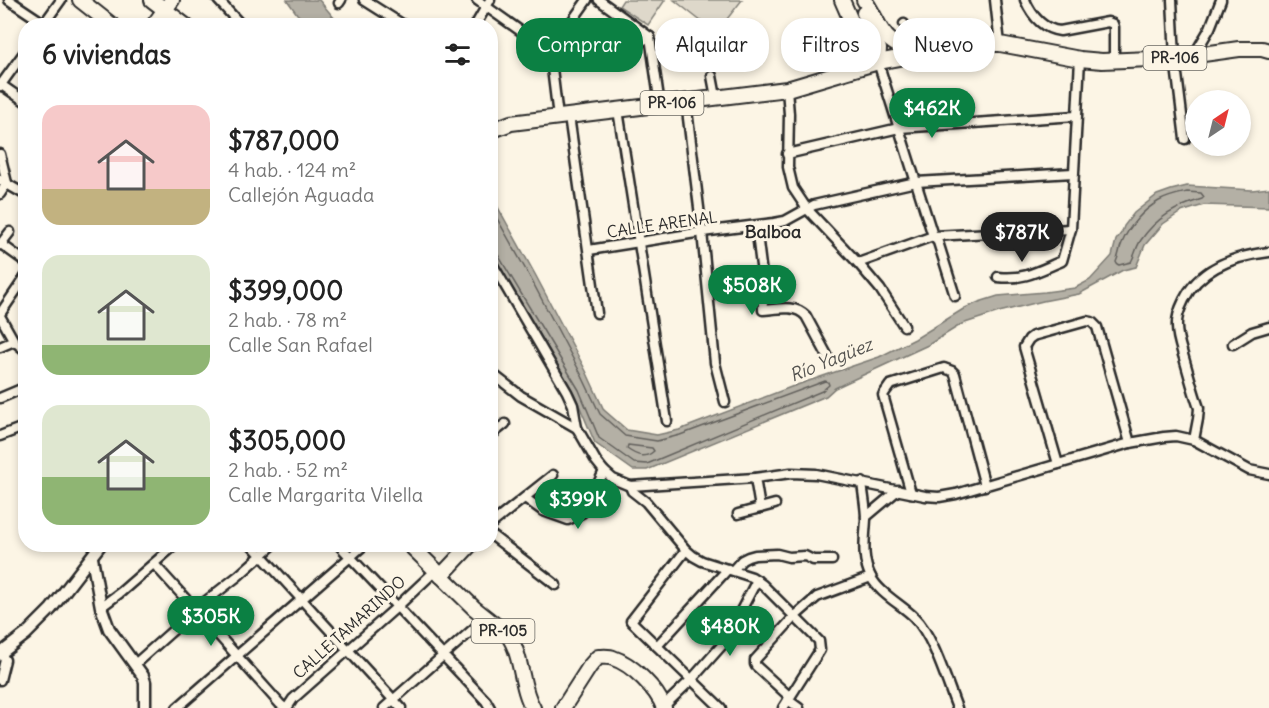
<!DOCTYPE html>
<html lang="es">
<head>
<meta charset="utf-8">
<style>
	body { margin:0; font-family:Delius,sans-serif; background:#f2f2f2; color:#222; height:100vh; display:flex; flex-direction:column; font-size:22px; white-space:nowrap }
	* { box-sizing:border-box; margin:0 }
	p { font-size:20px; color:#767676 }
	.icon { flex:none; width:33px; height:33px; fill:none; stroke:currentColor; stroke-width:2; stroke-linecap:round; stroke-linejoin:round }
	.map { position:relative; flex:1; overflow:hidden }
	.drawer { position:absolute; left:18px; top:18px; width:480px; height:534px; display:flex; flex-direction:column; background:#fff; border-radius:24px; box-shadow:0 3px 9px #0003 }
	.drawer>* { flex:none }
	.top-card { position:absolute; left:516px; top:18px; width:570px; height:54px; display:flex; gap:12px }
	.needle { width:39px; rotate:35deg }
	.fabs { position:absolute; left:1185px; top:90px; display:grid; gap:12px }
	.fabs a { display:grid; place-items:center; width:66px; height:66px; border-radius:50%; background:#fff; box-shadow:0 3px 9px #0003; font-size:30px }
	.price { position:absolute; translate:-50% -51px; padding:0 14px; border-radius:21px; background:#0b8043; color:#fff; font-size:20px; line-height:39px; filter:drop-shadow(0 2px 3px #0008) }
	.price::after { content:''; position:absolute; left:50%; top:36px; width:18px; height:14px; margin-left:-9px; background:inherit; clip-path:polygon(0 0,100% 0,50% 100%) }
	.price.active { background:#222; color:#fff }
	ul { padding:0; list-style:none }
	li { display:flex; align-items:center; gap:18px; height:150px; padding:0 24px }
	li span { display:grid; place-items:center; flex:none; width:168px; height:120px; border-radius:18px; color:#555 }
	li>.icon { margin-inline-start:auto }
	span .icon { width:72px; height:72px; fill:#fffc; stroke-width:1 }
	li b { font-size:26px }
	h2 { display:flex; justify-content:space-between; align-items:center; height:72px; padding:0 24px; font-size:26px }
	.chip { padding:0 21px; border-radius:24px; background:#fff; box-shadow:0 3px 9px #0003; font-size:21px; line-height:54px }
	.chip.active { background:#0b8043; color:#fff }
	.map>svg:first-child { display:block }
	.green { fill:#ded8ca; stroke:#84827a; stroke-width:1.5 }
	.water { fill:#b4b0a5; stroke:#7d7b74; stroke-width:1.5 }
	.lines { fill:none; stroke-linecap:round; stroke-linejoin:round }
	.shore { stroke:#62605c; stroke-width:1.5 }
	.minor-casing { stroke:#2b2b2b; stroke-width:13 }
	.tertiary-casing { stroke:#2b2b2b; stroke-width:15 }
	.primary-casing { stroke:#2b2b2b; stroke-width:18 }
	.minor { stroke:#fcf5e5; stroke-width:8 }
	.tertiary { stroke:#fcf5e5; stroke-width:10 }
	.primary { stroke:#fcf5e5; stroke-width:14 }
	.labels { text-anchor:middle; stroke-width:6; stroke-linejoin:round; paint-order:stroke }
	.shield { fill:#fcf5e5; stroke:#6a6863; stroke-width:1.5 }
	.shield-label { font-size:15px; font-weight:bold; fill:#2b2b2b }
	.street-label { font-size:16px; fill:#2b2b2b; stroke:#fcf5e5 }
	.neighbourhood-label { font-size:18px; font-weight:bold; fill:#2b2b2b; stroke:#fcf5e5 }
	.water-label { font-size:18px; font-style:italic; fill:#545350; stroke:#fcf5e5 }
</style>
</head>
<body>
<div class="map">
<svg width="1269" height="708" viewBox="0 0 1269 708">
	<rect width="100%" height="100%" fill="#fcf5e5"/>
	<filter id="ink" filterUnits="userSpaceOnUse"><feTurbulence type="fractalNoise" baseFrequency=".0167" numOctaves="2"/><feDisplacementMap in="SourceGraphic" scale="12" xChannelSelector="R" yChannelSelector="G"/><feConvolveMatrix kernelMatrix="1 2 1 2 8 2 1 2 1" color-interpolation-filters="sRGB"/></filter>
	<g filter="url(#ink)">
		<g class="green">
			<polygon points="623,0 665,0 648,25 619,6"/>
			<polygon points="674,0 742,0 716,33"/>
		</g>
		<g class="water">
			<polygon points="287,0 319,0 340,25 310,25 297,14"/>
			<polygon points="1187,186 1252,190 1269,188 1269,207 1204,205 1181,212 1163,224 1145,245 1136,267 1123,270 1079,294 1043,301 999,312 962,324 928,345 835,388 826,396 647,470 633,470 595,443 574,393 491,254 490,193 536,276 586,371 604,410 627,430 657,435 679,430 791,387 879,357 915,339 965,308 979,302 998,296 1045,292 1075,288 1090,280 1112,256 1116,240 1122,232 1124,226 1134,213 1157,195 1171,190"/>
		</g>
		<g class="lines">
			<g class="shore">
				<path d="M1187 192 1201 193 1204 197 1202 199C1176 207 1157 217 1141 240 1136 247 1135 255 1131 262L1119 265 1117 264 1116 262C1119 256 1119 249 1122 243 1129 226 1143 210 1159 201 1168 196 1178 194 1187 192Z"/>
				<polyline points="490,206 531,279 581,374 600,414 625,436 657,441 680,435 825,381 828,382 829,385 822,391 647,464 634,463 599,438 579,390 498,255 495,252 490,252"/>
				<path d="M628 445 652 448 654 451C645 459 637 456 627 449Z"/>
			</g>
			<g class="minor-casing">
				<g id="minor">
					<polyline points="9,0 48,26"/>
					<polyline points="218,0 242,26"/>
					<polyline points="364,0 405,26"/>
					<polyline points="477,0 550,52 558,117"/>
					<polyline points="599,0 650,37 660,105"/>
					<polyline points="995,0 1000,44"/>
					<path d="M1025 0C1032 16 1042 29 1060 31L1108 22 1113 24 1114 27V61"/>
					<polyline points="1172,0 1175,58 1185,139"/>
					<polyline points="339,3 341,0"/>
					<polyline points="904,24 913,37 917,54"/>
					<polyline points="43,25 61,0"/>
					<polyline points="475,26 490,0"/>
					<polyline points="919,32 922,52"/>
					<polyline points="550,52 642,41 650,37"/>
					<polyline points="550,52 587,0"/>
					<polyline points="1194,55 1210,28 1221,0"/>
					<polyline points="878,62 933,236 938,242 955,296"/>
					<polyline points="712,76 716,97"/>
					<polyline points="0,84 26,102"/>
					<polyline points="0,86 26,50"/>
					<polyline points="787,89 789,114 788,167 793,188 807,209 858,263 880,289 904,326"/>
					<polyline points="686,102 702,232 715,363 725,402"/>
					<polyline points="618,110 667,421"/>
					<polyline points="569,116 597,313"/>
					<polyline points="0,154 7,183"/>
					<polyline points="787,154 899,128 1076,116"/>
					<polyline points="0,180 26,195"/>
					<polyline points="0,194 7,183"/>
					<path d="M756 226 762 274 763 310C777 309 795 304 806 316L827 355"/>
					<polyline points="1,244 26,262"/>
					<polyline points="0,245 10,232"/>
					<polyline points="589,250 702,232 774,223 785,221 814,205 916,182 1073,173"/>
					<polyline points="490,260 567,392 573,405 577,428"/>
					<polyline points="858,263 933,236 1071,229"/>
					<path d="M998 277C1024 280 1038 271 1062 261L1071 229 1080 59"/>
					<polyline points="0,314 26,276"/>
					<polyline points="0,316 14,341 26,351"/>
					<polyline points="1233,344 1252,332 1269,327"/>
					<polyline points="0,347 14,341"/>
					<polyline points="490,372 521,396 577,428 596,461 604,471 613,479 630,486 755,478 791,473 816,474 925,496 939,497 956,494 1130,443 1164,437 1176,436 1194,440 1249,470 1269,474"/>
					<polyline points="0,398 26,387"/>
					<polyline points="0,436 26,426"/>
					<polyline points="490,436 505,424"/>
					<path d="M1194 440 1198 419 1199 408C1193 391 1189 375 1184 358 1181 348 1177 337 1177 327 1176 317 1180 308 1184 300 1200 267 1235 256 1269 252"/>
					<polyline points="1058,464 1024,347 1029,339 1033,336 1087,321 1092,322 1097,327 1130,443"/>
					<polyline points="755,478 760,508"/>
					<path d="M862 482C863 494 866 507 866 519 865 539 861 558 871 577 879 593 902 605 914 617 933 635 947 683 957 708"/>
					<polyline points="630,486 632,491 646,502 686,550 693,556 702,561 752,577 763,585 819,641 820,650 783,708"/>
					<polyline points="911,493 883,395 890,385 944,368 952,371 955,374 985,486"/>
					<polyline points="525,498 543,511 568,520 582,513 586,509 604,471"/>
					<polyline points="738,514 775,504"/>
					<polyline points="866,517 898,490"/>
					<polyline points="490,525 553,475"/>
					<polyline points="490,534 556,585"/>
					<polyline points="251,544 401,708"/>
					<polyline points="338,544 486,701 490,708"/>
					<polyline points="686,550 631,621 721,708"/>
					<polyline points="154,564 204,619 280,704 285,708"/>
					<polyline points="733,570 742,560 748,557 755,555 777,554 789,557 805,556 813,560 832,560"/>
					<polyline points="101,607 121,592 176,544"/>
					<polyline points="657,646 728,569"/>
					<polyline points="135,664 206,601 238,576 274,544"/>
					<polyline points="0,680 5,660 1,653"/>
					<polyline points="790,697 756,666 755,664 755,660 794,617 817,597 871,577"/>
					<polyline points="788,700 799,708"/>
					<polyline points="664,706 692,679 724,643 757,580"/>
					<polyline points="177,708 365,544"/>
					<polyline points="287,708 293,699 398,606 435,571"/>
					<polyline points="384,708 479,624"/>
				</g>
			</g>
			<g class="tertiary-casing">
				<g id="tertiary">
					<polyline points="92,558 101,607 109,629 143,676 145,682 145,708"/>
					<polyline points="0,654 26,634 51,609 101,544"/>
				</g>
			</g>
			<g class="primary-casing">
				<g id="primary">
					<polyline points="80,0 113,26"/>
					<polyline points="152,0 186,26"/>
					<polyline points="842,0 862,46 864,53 860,67"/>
					<path d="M864 0C874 12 878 30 890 40 897 46 907 50 915 55"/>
					<polyline points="864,13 879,49 878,62"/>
					<polyline points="153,26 172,0"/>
					<polyline points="490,131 511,123 787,89 878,62 973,44 1000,44 1080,59 1102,61 1175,58 1239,49 1262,49 1269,51"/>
					<path d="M409 544 474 608 508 635C523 656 520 687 533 708"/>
					<polyline points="441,576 471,544"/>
					<path d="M563 708 590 666 598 657C603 657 609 656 613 658 632 664 657 689 664 708"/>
				</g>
			</g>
			<use href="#minor" class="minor"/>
			<use href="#tertiary" class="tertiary"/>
			<use href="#primary" class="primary"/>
		</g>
	</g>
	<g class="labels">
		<g class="shield">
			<rect x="1143.5" y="46" width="63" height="24" rx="4.5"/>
			<rect x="640.5" y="91" width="63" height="24" rx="4.5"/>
			<rect x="471.5" y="619" width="63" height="24" rx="4.5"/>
		</g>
		<g class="shield-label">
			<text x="1175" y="63">PR-106</text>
			<text x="672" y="108">PR-106</text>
			<text x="503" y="636">PR-105</text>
		</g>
		<g class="street-label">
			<text transform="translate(662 224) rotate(-8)" y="6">CALLE ARENAL</text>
			<text transform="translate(349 627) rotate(-42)" y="6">CALLE TAMARINDO</text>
		</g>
		<g class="neighbourhood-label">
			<text x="773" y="238">Balboa</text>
		</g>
		<g class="water-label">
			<text transform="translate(831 360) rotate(-22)" y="6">Río Yagüez</text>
		</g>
	</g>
</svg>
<div class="fabs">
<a><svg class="needle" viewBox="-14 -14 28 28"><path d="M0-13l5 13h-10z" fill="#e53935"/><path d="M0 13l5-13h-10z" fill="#767676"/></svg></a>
</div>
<b class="price" style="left:932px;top:139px">$462K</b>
<b class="price active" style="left:1022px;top:263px">$787K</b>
<b class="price" style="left:752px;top:316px">$508K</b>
<b class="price" style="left:578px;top:530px">$399K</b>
<b class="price" style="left:211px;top:647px">$305K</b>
<b class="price" style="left:730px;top:657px">$480K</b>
<div class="top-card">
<a class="chip active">Comprar</a>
<a class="chip">Alquilar</a>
<a class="chip">Filtros</a>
<a class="chip">Nuevo</a>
</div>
<section class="drawer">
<h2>6 viviendas<svg class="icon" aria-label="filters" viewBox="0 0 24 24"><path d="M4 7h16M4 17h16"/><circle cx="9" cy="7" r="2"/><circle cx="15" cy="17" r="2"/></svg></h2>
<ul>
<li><span style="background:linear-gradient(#f6c9c9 70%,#c2b280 0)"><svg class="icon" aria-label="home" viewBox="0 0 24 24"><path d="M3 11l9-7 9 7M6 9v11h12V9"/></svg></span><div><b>$787,000</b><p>4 hab. · 124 m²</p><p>Callejón Aguada</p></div></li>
<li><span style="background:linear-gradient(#dfe7d0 75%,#8fb573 0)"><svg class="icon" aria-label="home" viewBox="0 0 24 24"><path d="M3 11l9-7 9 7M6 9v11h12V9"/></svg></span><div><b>$399,000</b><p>2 hab. · 78 m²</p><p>Calle San Rafael</p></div></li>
<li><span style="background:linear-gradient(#dfe7d0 60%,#8fb573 0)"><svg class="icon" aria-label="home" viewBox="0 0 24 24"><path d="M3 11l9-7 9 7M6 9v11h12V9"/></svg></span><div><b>$305,000</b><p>2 hab. · 52 m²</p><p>Calle Margarita Vilella</p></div></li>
</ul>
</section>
</div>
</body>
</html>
